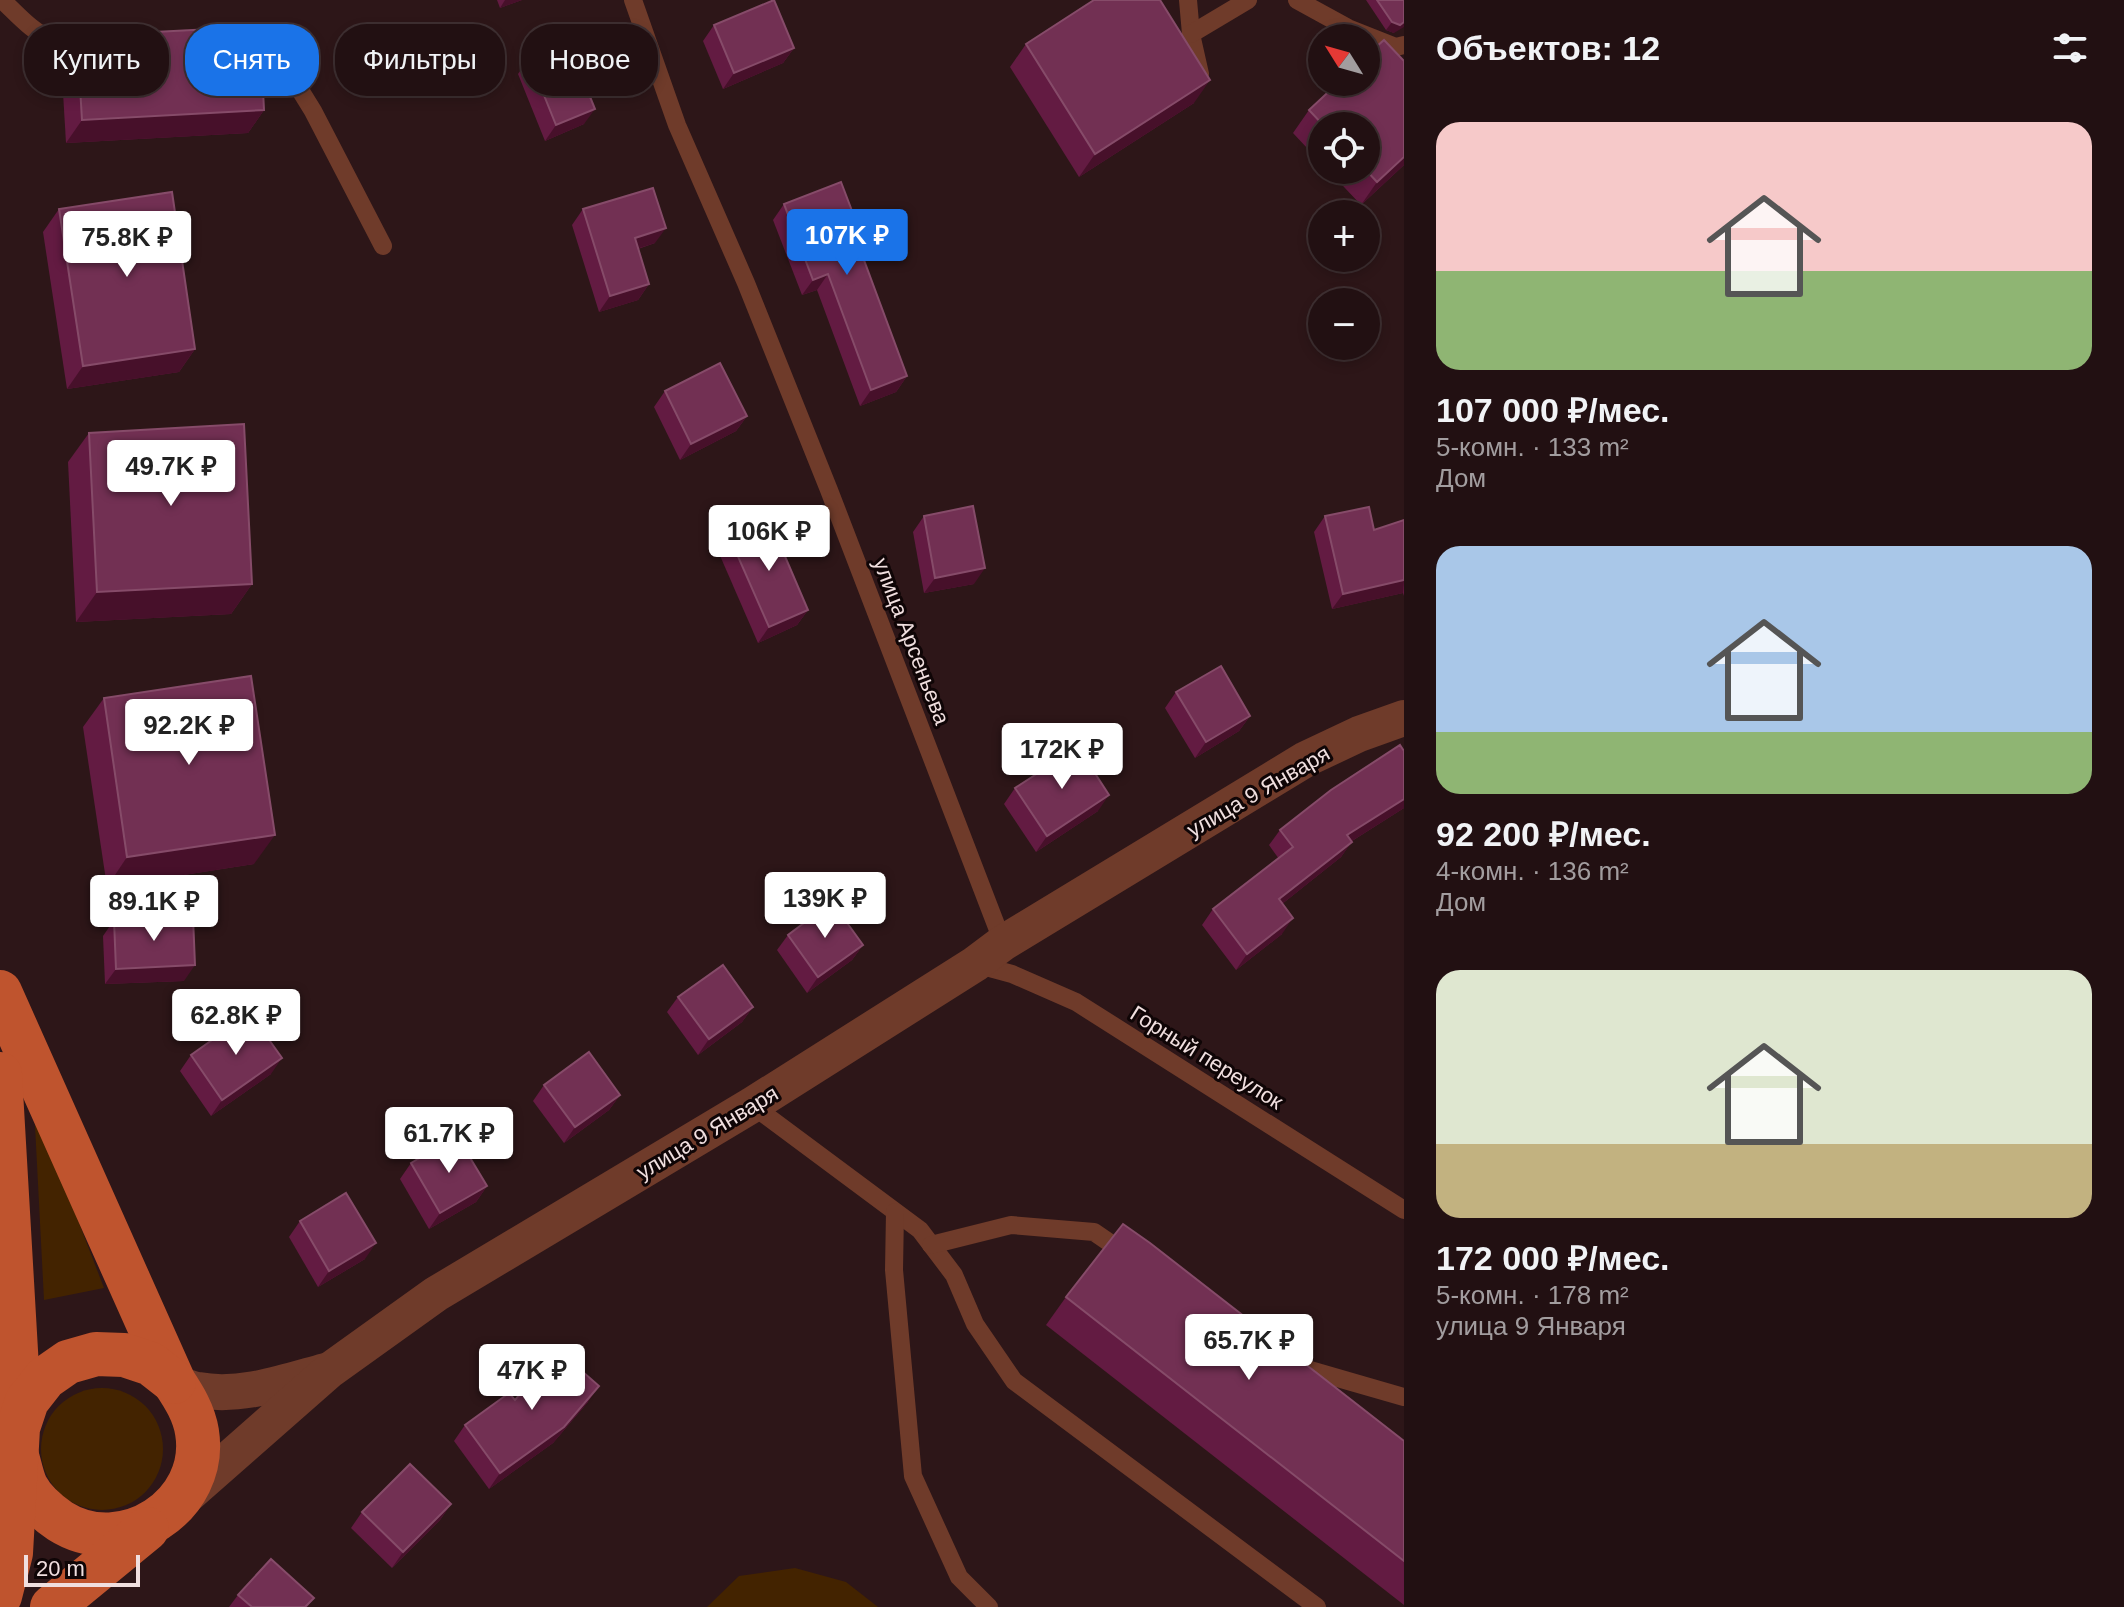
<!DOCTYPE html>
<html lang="ru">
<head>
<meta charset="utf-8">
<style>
	body { margin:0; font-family:Helvetica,sans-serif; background:#2a191b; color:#f1f3f6; height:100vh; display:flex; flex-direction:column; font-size:30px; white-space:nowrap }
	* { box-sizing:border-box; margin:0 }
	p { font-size:26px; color:#a29d9f }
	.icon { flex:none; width:44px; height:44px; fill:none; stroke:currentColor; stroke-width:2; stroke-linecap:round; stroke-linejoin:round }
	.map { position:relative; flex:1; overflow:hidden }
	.sheet { display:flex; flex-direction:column; background:#221012; width:720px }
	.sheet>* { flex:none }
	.top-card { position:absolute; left:24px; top:24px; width:760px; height:72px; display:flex; gap:16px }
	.needle { width:52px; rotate:307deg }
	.fabs { position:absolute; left:1308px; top:24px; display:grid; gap:16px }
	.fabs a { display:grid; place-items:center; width:72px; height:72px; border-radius:50%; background:#221012; box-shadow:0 4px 12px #0003,0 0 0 2px #3f3032; font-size:40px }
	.scale { position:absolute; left:24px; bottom:20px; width:116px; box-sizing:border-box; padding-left:8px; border:4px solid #f0dfdf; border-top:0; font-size:22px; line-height:28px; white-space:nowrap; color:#f0dfdf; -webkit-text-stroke:6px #0f0506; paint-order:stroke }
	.price { position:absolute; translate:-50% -68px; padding:0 18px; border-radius:8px; background:#fff; color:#222; font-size:26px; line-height:52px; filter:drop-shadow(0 2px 4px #0008) }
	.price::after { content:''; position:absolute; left:50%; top:48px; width:24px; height:18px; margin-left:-12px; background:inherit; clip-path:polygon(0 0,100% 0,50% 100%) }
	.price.on { background:#1a73e8; color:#fff }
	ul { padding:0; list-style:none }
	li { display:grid; align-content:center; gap:16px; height:424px; padding:0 32px }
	li span { display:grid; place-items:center; height:248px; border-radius:24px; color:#555 }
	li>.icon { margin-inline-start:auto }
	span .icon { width:144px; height:144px; fill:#fffc; stroke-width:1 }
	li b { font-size:34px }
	h2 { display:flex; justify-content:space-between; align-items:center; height:96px; padding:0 32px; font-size:34px }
	.pill { padding:0 28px; border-radius:32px; background:#221012; box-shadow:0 4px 12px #0003,0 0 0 2px #3f3032; font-size:28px; line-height:72px }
	.pill.on { background:#1a73e8; color:#fff }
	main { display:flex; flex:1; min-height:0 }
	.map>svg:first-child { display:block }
	.green { fill:#432300 }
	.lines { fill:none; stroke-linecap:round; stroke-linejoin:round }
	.lane { stroke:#6f3b2a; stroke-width:18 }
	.street { stroke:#6f3b2a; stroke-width:36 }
	.primary { stroke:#bf542e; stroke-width:44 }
	.wall { fill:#631b42 }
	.shaded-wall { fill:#47102a }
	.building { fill:#723053; stroke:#864b69; stroke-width:2 }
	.labels { text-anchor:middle; stroke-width:6; stroke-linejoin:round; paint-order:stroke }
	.street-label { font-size:22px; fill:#f0dfdf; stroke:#0f0506 }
</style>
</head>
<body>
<main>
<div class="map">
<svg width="1404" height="1607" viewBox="0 0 1404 1607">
	<rect width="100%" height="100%" fill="#2d1618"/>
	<g class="green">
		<polygon points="34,1106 104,1288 44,1300"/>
		<circle cx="102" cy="1449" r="61"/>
		<polygon points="795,1568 846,1582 878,1607 707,1607 739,1576"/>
	</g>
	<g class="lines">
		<g class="lane">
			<path d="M2 0C15 12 35 35 52 39 66 43 82 40 97 39"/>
			<polyline points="633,0 677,125 746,283 829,490 1003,943"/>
			<polyline points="1188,0 1191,34 1200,74"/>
			<polyline points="1297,0 1348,28 1396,47 1404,45"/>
			<polyline points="1191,34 1248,0"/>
			<polyline points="240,39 263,50 292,77 313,111 383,246"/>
			<polyline points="975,964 1012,974 1076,1002 1404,1210"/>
			<polyline points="752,1105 920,1230 954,1275 975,1324 1014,1381 1317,1607"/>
			<polyline points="895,1212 894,1270 913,1476 959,1577 989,1607"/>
			<polyline points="931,1245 1011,1225 1094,1232 1126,1254"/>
			<polyline points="1296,1364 1303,1368 1404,1397"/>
		</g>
		<g class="street">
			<path d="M174 1382C182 1385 190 1389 198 1390 240 1398 285 1382 325 1371"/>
			<polyline points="181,1501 330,1370 436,1294 752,1105 975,964 1003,943 1306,759 1359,734 1404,718"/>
		</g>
		<g class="primary">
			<path d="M0 992 174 1382C184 1397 194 1413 197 1432 209 1506 123 1561 60 1521 47 1512 34 1501 26 1486 22 1477 20 1466 17 1456"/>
			<polyline points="0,1074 20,1420"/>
			<polyline points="0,1596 11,1553 18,1428 27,1401 45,1378 68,1362 96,1354 124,1355 151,1364 174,1382"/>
			<polyline points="52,1607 147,1529"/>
		</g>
	</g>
	<g class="wall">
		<polygon points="497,0 522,0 500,8"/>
		<polygon points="1366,0 1404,0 1394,33 1386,30"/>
		<polygon points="714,25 794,48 783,63 723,89 703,41"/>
		<polygon points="77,36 264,110 248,133 66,143 61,59"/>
		<polygon points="1026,44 1194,103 1079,177 1010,67"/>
		<polygon points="617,55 606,70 601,74 604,80 593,95 590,97 584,124 545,141 518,74 529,58"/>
		<polygon points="1404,61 1404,165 1361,205 1328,170 1366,170 1366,126 1322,126 1322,164 1293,133 1309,110"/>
		<polygon points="784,204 865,264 907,376 896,392 860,406 817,290 802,295 773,220"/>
		<polygon points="59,209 195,349 179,372 67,389 43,232"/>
		<polygon points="583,209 655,243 638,249 649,284 638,300 599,312 572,225"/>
		<polygon points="665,391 747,416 736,431 680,460 654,407"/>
		<polygon points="89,433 252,584 231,614 76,622 68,462"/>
		<polygon points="924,516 974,584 924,593 913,532"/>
		<polygon points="1325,516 1374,530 1404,520 1404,596 1403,593 1332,609 1314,532"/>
		<polygon points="729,536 808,610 797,625 758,643 718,551"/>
		<polygon points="1176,692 1250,716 1239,731 1195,758 1165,708"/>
		<polygon points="104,698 254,864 107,887 83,727"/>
		<polygon points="1404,751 1404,808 1352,841 1341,857 1282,904 1282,934 1236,970 1202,925 1213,909 1279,859 1269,845 1280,830"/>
		<polygon points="1015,788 1098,811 1036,852 1004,804"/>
		<polygon points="114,920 184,981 105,984 103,936"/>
		<polygon points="788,935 863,945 852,960 807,993 777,950"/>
		<polygon points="678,997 753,1007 742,1022 698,1055 667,1012"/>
		<polygon points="191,1055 271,1074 211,1116 180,1071"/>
		<polygon points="544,1085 620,1095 609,1110 564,1143 533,1101"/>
		<polygon points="411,1163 487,1186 476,1202 429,1229 400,1179"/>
		<polygon points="300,1221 365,1259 318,1287 289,1237"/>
		<polygon points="1066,1297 1404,1441 1404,1605 1046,1325"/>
		<polygon points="515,1400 588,1402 553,1443 489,1489 454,1441 465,1425"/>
		<polygon points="451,1504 440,1520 392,1568 351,1528 362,1512"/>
		<polygon points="238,1595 314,1598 307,1607 229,1607"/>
	</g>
	<g class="shaded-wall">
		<polygon points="505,0 522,0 500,8"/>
		<polygon points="1392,22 1404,22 1404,27 1394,33 1386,30"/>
		<polygon points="794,48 783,63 723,89 734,73"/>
		<polygon points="617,55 606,70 587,85 598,69"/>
		<polygon points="604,80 593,95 575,103 586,87"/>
		<polygon points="1210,80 1194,103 1079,177 1095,154"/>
		<polygon points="595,109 584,124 545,141 556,125"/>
		<polygon points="264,110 248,133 66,143 82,120"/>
		<polygon points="1404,157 1404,165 1361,205 1377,182"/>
		<polygon points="666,228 655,243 624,253 635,238"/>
		<polygon points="828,274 817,290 802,295 813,280"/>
		<polygon points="649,284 638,300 599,312 610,296"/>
		<polygon points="195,349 179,372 67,389 83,366"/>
		<polygon points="907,376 896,392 860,406 871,390"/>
		<polygon points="747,416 736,431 680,460 691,444"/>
		<polygon points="985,568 974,584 924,593 935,578"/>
		<polygon points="1404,580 1403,593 1332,609 1343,594"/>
		<polygon points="252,584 231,614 76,622 97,592"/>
		<polygon points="808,610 797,625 758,643 769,627"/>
		<polygon points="1250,716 1239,731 1195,758 1206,742"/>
		<polygon points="1109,795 1098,811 1036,852 1047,836"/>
		<polygon points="1404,799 1404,808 1336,851 1347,835"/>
		<polygon points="275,835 254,864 107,887 127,857"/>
		<polygon points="1352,842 1341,857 1268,915 1279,899"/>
		<polygon points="1293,918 1282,934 1236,970 1247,954"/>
		<polygon points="863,945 852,960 807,993 818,977"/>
		<polygon points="195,965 184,981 105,984 116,969"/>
		<polygon points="753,1007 742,1022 698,1055 709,1039"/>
		<polygon points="282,1058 271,1074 211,1116 222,1100"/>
		<polygon points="620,1095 609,1110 564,1143 575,1127"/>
		<polygon points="487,1186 476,1202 429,1229 440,1213"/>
		<polygon points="376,1243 365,1259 318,1287 329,1271"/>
		<polygon points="599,1386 588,1402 553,1443 489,1489 500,1473"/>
		<polygon points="451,1504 440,1520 392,1568 403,1552"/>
	</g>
	<g class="building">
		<polygon points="774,0 794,48 734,73 714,25"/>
		<polygon points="1094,0 1160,0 1210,80 1095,154 1026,44"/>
		<polygon points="1377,0 1404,0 1404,22 1400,25 1392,22"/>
		<polygon points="605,26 617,55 598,69 604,80 586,87 595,109 556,125 529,58"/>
		<polygon points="251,27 260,31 264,110 82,120 77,36"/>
		<polygon points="1384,40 1404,61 1404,157 1377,182 1366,170 1366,126 1324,126 1309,110 1339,82 1366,82 1366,56"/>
		<polygon points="841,182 870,258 864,260 907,376 871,390 828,274 813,280 784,204"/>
		<polygon points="653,188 666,228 635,238 649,284 610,296 583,209"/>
		<polygon points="172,192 195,349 83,366 59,209"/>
		<polygon points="720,363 747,416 691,444 665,391"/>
		<polygon points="244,424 252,584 97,592 89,433"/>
		<polygon points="973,506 985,568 935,578 924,516"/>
		<polygon points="1369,507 1374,530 1404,520 1404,580 1343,594 1325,516"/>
		<polygon points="769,519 808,610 769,627 729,536"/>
		<polygon points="1221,666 1250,716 1206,742 1176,692"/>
		<polygon points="251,676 275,835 127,857 104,698"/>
		<polygon points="1400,745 1404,751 1404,799 1347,835 1352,842 1279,899 1293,918 1247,954 1213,909 1293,847 1280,830 1331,790"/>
		<polygon points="1078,747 1109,795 1047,836 1015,788"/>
		<polygon points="832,902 863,945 818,977 788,935"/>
		<polygon points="193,917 195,965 116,969 114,920"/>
		<polygon points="723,965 753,1007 709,1039 678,997"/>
		<polygon points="250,1013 282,1058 222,1100 191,1055"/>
		<polygon points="589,1052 620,1095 575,1127 544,1085"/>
		<polygon points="457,1136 487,1186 440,1213 411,1163"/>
		<polygon points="346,1193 376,1243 329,1271 300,1221"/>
		<polygon points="1123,1224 1150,1243 1404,1441 1404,1561 1066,1297"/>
		<polygon points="558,1350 599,1386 564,1427 500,1473 465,1425 509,1393 515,1400"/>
		<polygon points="410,1464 451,1504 403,1552 362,1512"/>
		<polygon points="271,1559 314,1598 305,1607 252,1607 238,1595"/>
	</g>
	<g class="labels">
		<g class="street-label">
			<text transform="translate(912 641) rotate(69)" y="8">улица Арсеньева</text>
			<text transform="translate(1258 791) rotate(-30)" y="8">улица 9 Января</text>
			<text transform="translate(1207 1057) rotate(32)" y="8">Горный переулок</text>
			<text transform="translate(707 1132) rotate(-31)" y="8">улица 9 Января</text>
		</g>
	</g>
</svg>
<div class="fabs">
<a><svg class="needle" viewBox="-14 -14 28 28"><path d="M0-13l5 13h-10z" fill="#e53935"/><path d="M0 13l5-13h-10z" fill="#a29d9f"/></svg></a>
<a><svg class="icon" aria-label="locate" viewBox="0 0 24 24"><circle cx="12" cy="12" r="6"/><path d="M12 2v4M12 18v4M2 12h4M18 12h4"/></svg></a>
<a>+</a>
<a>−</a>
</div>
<div class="scale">20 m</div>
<b class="price on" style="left:847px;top:277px">107K ₽</b>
<b class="price" style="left:127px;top:279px">75.8K ₽</b>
<b class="price" style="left:171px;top:508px">49.7K ₽</b>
<b class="price" style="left:769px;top:573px">106K ₽</b>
<b class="price" style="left:189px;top:767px">92.2K ₽</b>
<b class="price" style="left:1062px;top:791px">172K ₽</b>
<b class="price" style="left:825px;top:940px">139K ₽</b>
<b class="price" style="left:154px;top:943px">89.1K ₽</b>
<b class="price" style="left:236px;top:1057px">62.8K ₽</b>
<b class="price" style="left:449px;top:1175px">61.7K ₽</b>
<b class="price" style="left:1249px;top:1382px">65.7K ₽</b>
<b class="price" style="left:532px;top:1412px">47K ₽</b>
<div class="top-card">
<a class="pill">Купить</a>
<a class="pill on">Снять</a>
<a class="pill">Фильтры</a>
<a class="pill">Новое</a>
</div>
</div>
<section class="sheet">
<h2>Объектов: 12<svg class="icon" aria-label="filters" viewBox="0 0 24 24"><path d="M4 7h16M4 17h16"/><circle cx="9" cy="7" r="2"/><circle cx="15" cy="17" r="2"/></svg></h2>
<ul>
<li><span style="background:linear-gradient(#f6c9c9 60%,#8fb573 0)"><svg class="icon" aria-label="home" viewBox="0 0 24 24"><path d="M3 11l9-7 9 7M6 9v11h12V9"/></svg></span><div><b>107 000 ₽/мес.</b><p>5-комн. · 133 m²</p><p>Дом</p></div></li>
<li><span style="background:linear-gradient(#a9c7e8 75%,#8fb573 0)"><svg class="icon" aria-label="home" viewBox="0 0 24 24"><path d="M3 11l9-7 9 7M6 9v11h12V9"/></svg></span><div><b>92 200 ₽/мес.</b><p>4-комн. · 136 m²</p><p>Дом</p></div></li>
<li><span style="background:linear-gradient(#dfe7d0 70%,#c2b280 0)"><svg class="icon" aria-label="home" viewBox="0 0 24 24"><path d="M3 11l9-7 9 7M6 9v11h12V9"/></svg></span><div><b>172 000 ₽/мес.</b><p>5-комн. · 178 m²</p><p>улица 9 Января</p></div></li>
</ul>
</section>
</main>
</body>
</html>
